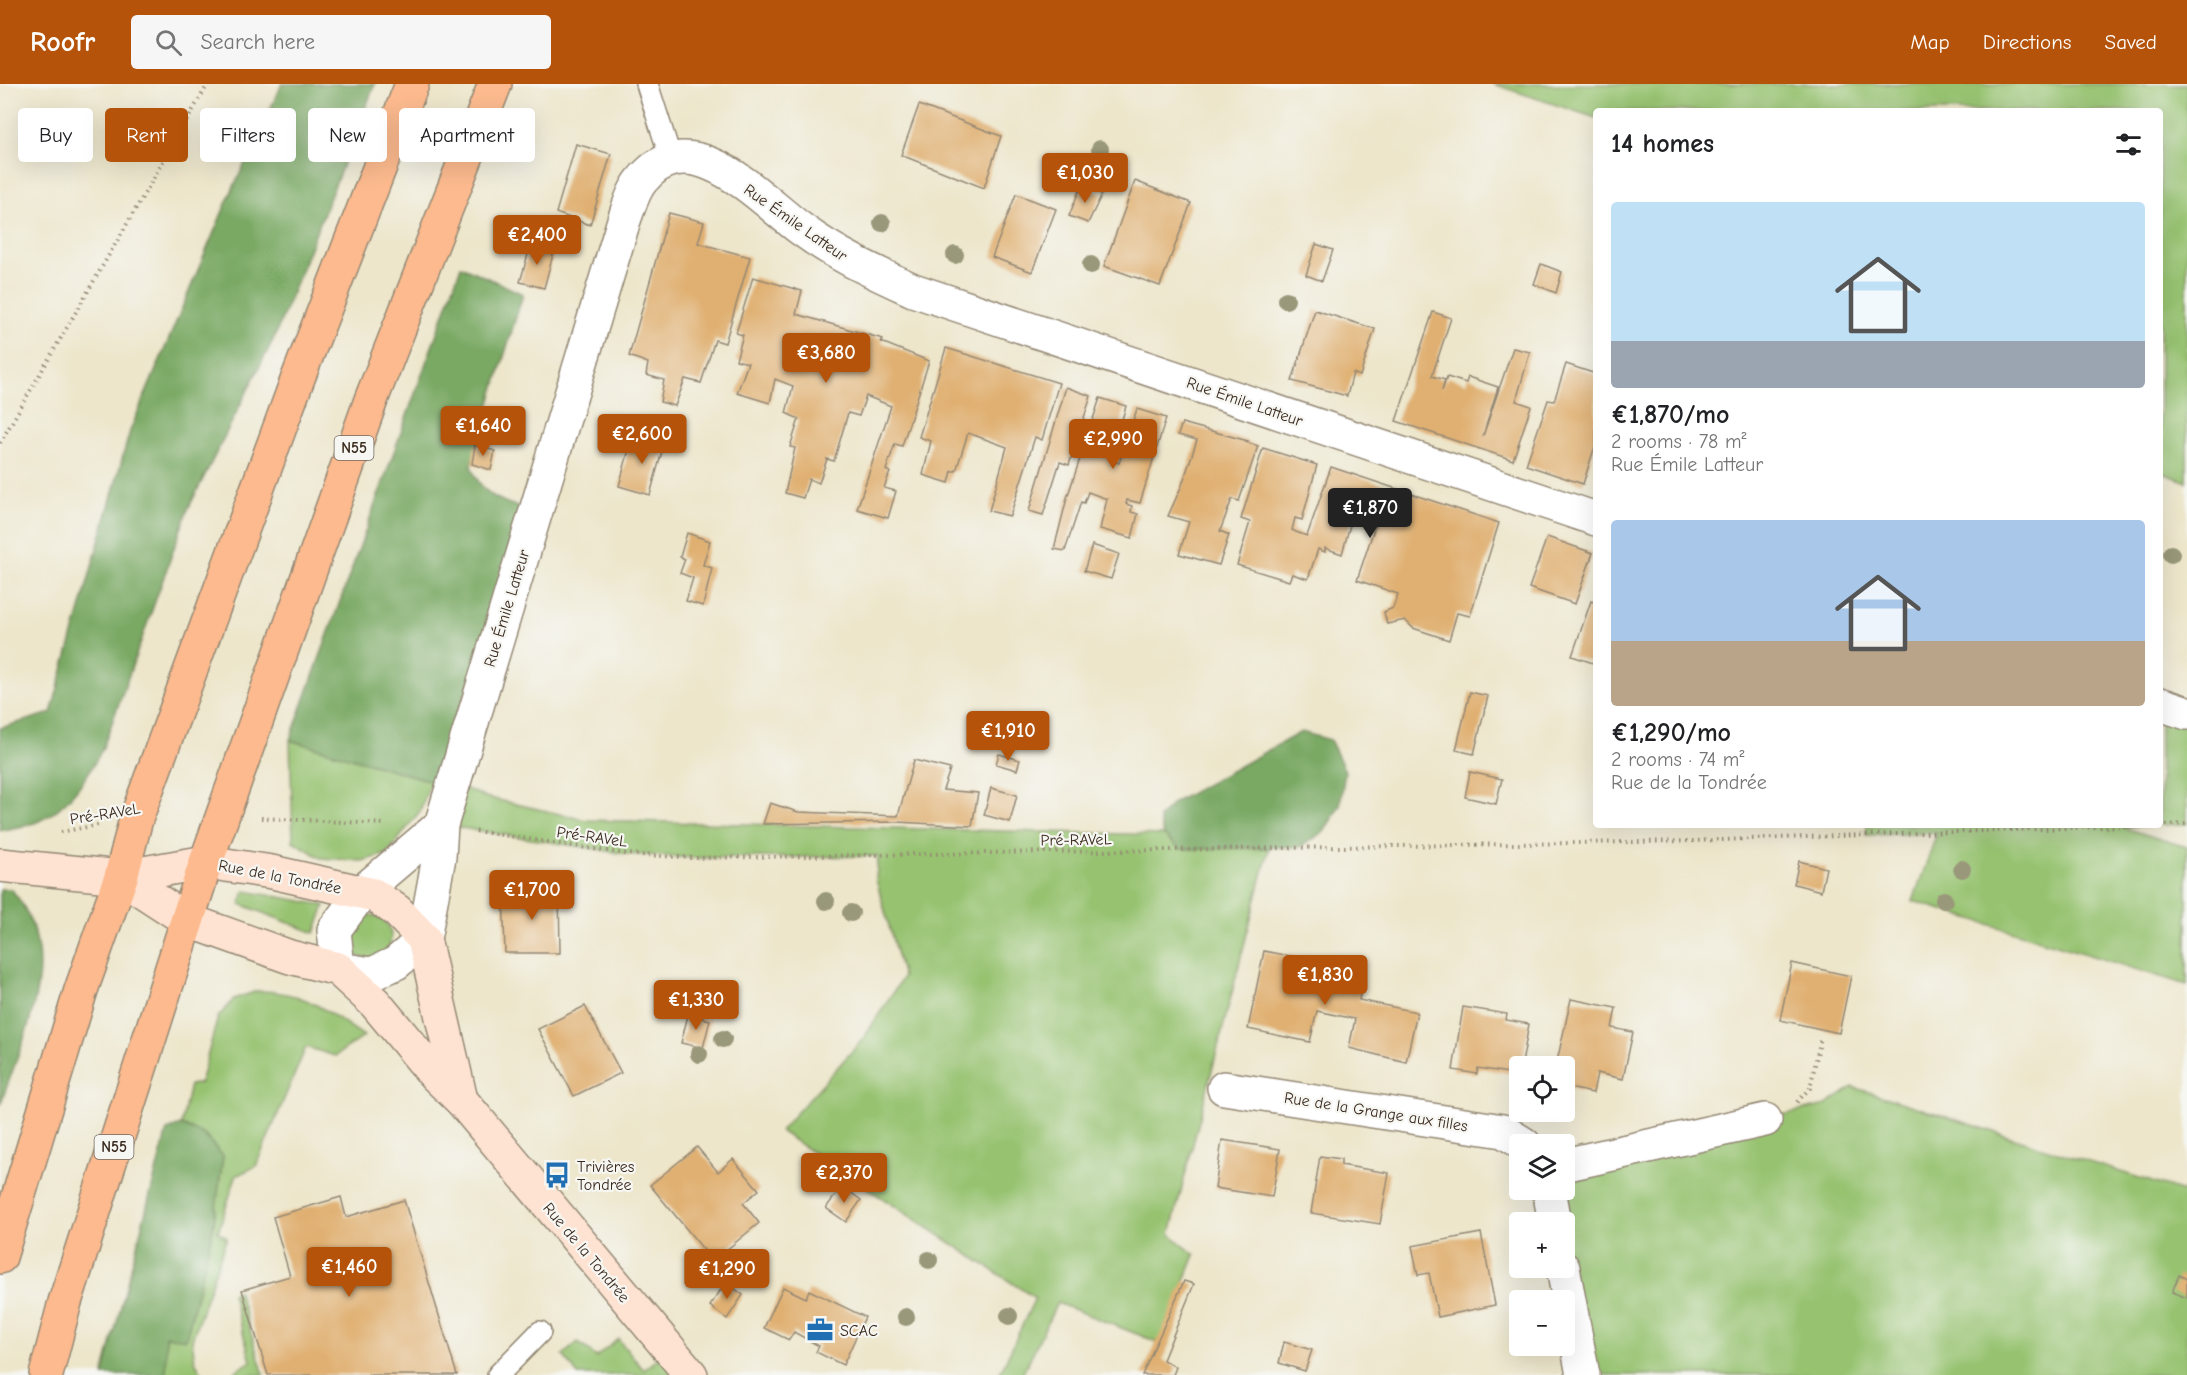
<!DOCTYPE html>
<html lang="en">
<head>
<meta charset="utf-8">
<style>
	body { margin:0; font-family:"Comic Neue",sans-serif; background:#f6f6f6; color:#202124; height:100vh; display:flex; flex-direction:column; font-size:22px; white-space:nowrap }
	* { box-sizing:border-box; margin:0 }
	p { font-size:20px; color:#757577 }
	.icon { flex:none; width:33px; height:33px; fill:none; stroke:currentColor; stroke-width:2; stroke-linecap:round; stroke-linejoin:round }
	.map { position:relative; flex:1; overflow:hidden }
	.panel { position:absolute; left:1593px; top:24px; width:570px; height:720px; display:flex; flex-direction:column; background:#fff; border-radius:6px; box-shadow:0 6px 24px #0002 }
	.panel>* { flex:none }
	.top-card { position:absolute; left:18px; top:24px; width:570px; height:54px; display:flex; gap:12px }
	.fabs { position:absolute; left:1509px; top:972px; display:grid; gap:12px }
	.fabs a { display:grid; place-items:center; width:66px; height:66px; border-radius:6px; background:#fff; box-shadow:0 6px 24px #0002; font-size:30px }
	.price { position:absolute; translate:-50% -51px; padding:0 14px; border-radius:6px; background:#b45309; color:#fff; font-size:20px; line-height:39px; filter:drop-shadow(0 2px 3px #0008) }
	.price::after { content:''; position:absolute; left:50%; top:36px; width:18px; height:14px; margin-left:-9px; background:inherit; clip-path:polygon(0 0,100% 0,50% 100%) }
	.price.active { background:#222; color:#fff }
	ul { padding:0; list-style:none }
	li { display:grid; align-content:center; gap:12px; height:318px; padding:0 18px }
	li span { display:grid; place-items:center; height:186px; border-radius:6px; color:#555 }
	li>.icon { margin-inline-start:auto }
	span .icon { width:108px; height:108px; fill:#fffc; stroke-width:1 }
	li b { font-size:26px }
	h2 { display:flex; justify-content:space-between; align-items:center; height:72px; padding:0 18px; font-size:26px }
	.tag { padding:0 21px; border-radius:6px; background:#fff; box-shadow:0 6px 24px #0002; font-size:21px; line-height:54px }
	.tag.active { background:#b45309; color:#fff }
	header { display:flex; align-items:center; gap:36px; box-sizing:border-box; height:84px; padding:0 30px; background:#b45309; color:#fff }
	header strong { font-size:28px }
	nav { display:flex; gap:33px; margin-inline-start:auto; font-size:21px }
	.search { width:420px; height:54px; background:#f6f6f6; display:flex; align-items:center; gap:15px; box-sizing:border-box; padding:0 21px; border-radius:6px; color:#757577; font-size:22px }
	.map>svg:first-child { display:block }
	.green { fill:#97c371; stroke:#697648; stroke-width:1.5 }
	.forest { fill:#79a963; stroke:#5a6a40; stroke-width:1.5 }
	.building { fill:#e0b072 }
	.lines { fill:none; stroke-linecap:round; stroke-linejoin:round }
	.lane-casing { stroke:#948874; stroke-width:24 }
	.street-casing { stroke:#948874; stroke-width:36 }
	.secondary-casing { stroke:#948874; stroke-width:36 }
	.highway-casing { stroke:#948874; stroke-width:36 }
	.path { stroke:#948874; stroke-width:4; stroke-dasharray:1.5 4.5; stroke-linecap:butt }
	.lane { stroke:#fff; stroke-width:21 }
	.street { stroke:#fff; stroke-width:33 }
	.secondary { stroke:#fee3d2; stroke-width:33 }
	.highway { stroke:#fcba8e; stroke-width:33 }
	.tree { fill:#9a987a }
	.labels { text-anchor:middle; stroke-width:4.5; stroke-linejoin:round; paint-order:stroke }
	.shield { fill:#f6f6f2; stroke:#73675e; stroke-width:1.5 }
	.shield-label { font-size:15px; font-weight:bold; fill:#3b2a1e }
	.street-label { font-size:16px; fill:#3b2a1e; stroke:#f6f6f2 }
	.poi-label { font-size:16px; fill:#3b2a1e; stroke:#f6f6f2; text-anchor:start }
</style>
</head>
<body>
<header>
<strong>Roofr</strong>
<div class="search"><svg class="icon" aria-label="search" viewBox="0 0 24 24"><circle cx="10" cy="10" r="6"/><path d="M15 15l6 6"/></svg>Search here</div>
<nav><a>Map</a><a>Directions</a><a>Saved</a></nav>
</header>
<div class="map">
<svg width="2187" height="1291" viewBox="0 0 2187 1291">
	<rect width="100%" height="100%" fill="#f6f6f2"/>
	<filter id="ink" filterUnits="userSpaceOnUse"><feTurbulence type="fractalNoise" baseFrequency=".0167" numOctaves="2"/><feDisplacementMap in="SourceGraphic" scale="12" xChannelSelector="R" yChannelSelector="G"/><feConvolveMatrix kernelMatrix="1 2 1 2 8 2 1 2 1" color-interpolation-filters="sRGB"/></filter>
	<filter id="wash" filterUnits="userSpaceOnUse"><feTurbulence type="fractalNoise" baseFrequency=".008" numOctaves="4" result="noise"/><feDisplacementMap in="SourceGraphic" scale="24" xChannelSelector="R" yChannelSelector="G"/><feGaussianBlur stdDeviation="1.35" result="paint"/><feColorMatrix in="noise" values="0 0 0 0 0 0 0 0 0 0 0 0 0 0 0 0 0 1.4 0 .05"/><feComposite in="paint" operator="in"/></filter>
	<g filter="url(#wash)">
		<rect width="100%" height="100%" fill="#ede6cb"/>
		<g class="green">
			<polygon points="1493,0 2187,0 2187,398 2160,388 2160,27 1751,27 1743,25 1742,27 1596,27 1596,34"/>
			<polygon points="2160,620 2187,629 2187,740 2160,741"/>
			<polygon points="290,656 431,697 420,727 387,770 362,777 321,774 293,757"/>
			<polygon points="453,699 485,713 586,736 1163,751 1180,765 1269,764 1170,1150 1195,1171 1160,1259 1057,1219 1022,1291 999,1291 1035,1214 780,1047 863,955 903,893 876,795 878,772 695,774 627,770 455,743"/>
			<polygon points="1867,741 2156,741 2121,743 2187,763 2187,901 1913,817 1937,749 1866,751"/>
			<polygon points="245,807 325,821 315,849 240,820"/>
			<circle cx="369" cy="853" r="22"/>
			<path d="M257 907C306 907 325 926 364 952L335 972 306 963 256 1082 236 1092 218 1148 227 1153 192 1256 195 1277 203 1291H166V1251L186 1254 213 1145 223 1072 203 1050 181 1041 190 1001 200 999 218 933 234 915Z"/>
			<polygon points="1853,1003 2187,1109 2187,1291 1583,1291 1564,1184 1565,1081 1826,1021"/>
			<polygon points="238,1207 264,1291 230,1291 251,1277 232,1210"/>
			<polygon points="618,1255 644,1286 669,1266 691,1291 578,1291 563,1271 578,1258 596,1273"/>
		</g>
		<g class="forest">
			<path d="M282 0H375L275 252 188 425 103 664C88 692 68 725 37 738 26 742 12 744 0 747V644L51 629 130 347 228 115Z"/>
			<path d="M461 182 523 210 471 382C482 415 506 419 536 429L431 697 290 656Z"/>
			<polygon points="1301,648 1330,656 1345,687 1340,721 1324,748 1300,763 1180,765 1163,751 1159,734 1173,719"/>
			<path d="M0 805H11C68 871 24 950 0 1022Z"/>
			<polygon points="181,1041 203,1050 223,1072 213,1145 186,1255 166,1252 166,1291 103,1291 167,1046"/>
		</g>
		<g id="blocks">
			<g class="building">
				<polygon points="919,21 1001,52 984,104 901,71"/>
				<polygon points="576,60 611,70 590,141 556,129"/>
				<polygon points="1135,97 1191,119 1160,202 1104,182"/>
				<polygon points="1081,102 1102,110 1088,139 1069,132"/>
				<polygon points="1016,110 1056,125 1032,188 992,173"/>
				<polygon points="669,129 704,138 698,159 750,173 725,259 715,256 701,299 685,295 675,322 660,318 664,296 646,291 648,279 629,272"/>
				<polygon points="531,160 554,167 544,204 520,198"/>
				<polygon points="1316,160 1333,166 1322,197 1306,191"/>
				<polygon points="1541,180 1562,188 1556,209 1534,200"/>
				<polygon points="753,193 802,207 796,230 883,255 881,258 929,277 902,362 895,360 886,386 890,388 884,404 896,407 888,434 857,425 891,322 866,312 859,332 848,329 834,377 827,375 819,399 809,395 803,414 785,409 795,364 790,363 799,335 786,329 793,302 775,295 770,319 737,309 748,279 736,276 743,251 736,249"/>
				<polygon points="1315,226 1375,245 1360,292 1353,289 1347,312 1292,297"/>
				<polygon points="1433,228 1451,234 1432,292 1445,296 1442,307 1447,293 1466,299 1468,293 1498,303 1483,352 1513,264 1530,268 1516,317 1531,322 1513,376 1396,337"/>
				<polygon points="946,264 1059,299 1042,356 1035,353 1010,432 989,427 1007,363 968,349 956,387 952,387 949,399 923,391 931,357 919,353"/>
				<polygon points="1566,280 1596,290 1596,359 1583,400 1526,381 1548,316 1554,317"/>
				<polygon points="1066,303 1091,312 1069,381 1060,378 1043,431 1029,427"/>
				<polygon points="1100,314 1126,322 1110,376 1119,379 1137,325 1166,334 1140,419 1127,416 1126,420 1132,422 1131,428 1138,430 1132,454 1100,445 1107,415 1088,408 1084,419 1081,418 1065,467 1054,465 1067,414"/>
				<polygon points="1182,339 1248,357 1246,358 1258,362 1239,417 1232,415 1220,447 1229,451 1219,481 1179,470 1189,438 1168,432 1182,401 1197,356 1178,351"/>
				<polygon points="633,351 664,360 650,411 619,402"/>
				<polygon points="475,361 495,367 491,386 472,380"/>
				<polygon points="1263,364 1317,381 1302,436 1295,434 1292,446 1296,448 1307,452 1331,383 1499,439 1470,532 1457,529 1449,556 1413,544 1405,536 1387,540 1384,528 1393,524 1398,510 1357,496 1375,442 1352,434 1342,470 1325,464 1325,468 1318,465 1308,495 1292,490 1289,497 1237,481 1250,438 1241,435"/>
				<polygon points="687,449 710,457 703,481 712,484 703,522 686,517 693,494 680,489 685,475 680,473"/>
				<polygon points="1547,453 1593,469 1575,520 1529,504"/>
				<polygon points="1092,461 1119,470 1111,495 1084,487"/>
				<polygon points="1591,517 1596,519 1596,580 1572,572"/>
				<polygon points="1470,608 1488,612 1474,670 1456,666"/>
				<polygon points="999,670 1020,676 1017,686 996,680"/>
				<polygon points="914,676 950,685 943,706 978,709 972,742 896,738 763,740 770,719 798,728 898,732"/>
				<polygon points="1470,688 1502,695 1496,720 1465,713"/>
				<polygon points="991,704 1017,711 1010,738 984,731"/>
				<polygon points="1799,777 1826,784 1821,807 1794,800"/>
				<polygon points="559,804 560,869 505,869 503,805"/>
				<polygon points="1264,867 1345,883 1342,897 1362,901 1359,916 1417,928 1406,978 1349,964 1355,935 1317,927 1310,958 1248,945"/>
				<polygon points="1792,879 1851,892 1839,949 1780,936"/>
				<polygon points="1571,915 1616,924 1612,944 1633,948 1623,995 1597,989 1593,1009 1564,1003 1564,982 1556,982"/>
				<polygon points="585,922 621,989 574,1012 538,945"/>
				<polygon points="1463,923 1507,930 1506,936 1529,940 1520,991 1478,984 1477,990 1453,986"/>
				<polygon points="688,931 710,936 703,964 681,959"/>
				<polygon points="1222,1056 1280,1065 1272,1113 1215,1104"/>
				<polygon points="697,1063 718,1088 733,1075 759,1106 743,1119 759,1139 713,1177 650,1101"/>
				<polygon points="1320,1072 1341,1075 1341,1081 1389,1089 1380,1140 1311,1129"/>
				<polygon points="842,1102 861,1116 846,1138 826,1124"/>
				<polygon points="341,1113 346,1133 404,1116 457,1291 268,1291 242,1206 290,1192 273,1133"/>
				<polygon points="1481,1149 1495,1221 1438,1233 1429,1189 1418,1191 1412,1162"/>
				<polygon points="2179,1191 2187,1195 2187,1214 2172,1208"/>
				<polygon points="1184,1197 1194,1200 1163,1276 1176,1283 1173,1291 1142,1291"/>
				<polygon points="726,1198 743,1211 727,1235 710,1222"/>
				<polygon points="783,1203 806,1214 809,1206 865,1233 843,1281 816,1268 819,1262 794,1248 789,1256 764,1244"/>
				<polygon points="1284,1258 1312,1266 1305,1287 1279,1279"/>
			</g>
		</g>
	</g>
	<g filter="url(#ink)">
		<use href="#blocks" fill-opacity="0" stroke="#948874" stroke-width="1.5"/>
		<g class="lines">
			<g class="lane-casing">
				<g id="lane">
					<polyline points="647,0 671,75"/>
					<polyline points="498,1291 540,1248"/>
				</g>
			</g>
			<g class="street-casing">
				<g id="street">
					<polyline points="2160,620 2187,629"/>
					<path d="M441 741 362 808 334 846 338 885 372 890 396 879 424 855 439 773 441 741 624 136C629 123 633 106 643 95 692 37 760 115 801 145 836 171 874 188 913 206L1596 435"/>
					<polyline points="1224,1004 1503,1047 1524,1060"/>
					<polyline points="1564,1081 1765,1036"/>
					<polyline points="1549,1106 1555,1138"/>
					<polyline points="1563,1184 1583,1291"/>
				</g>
			</g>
			<g class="secondary-casing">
				<g id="secondary">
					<polyline points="0,781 121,793 206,778 272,788 374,811 397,827 424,855 461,1016"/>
					<polyline points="121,793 187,836 290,873 338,885 375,919 434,990 461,1016 691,1291"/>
				</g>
			</g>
			<g class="highway-casing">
				<g id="highway">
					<polyline points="0,1173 81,906 121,793 136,735 298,294 412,0"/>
					<polyline points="46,1291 65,1218 206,778 371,316 495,0"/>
				</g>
			</g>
			<g class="path">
				<polyline points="0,359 208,0"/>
				<polyline points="261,734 385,740"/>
				<polyline points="2160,741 2187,740"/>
				<polyline points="476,747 627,770 695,774 1691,757 2156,741"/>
				<polyline points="61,748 98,741"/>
				<polyline points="1797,1018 1810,1004 1821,953"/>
			</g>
			<use href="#lane" class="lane"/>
			<use href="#street" class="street"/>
			<use href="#secondary" class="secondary"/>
			<use href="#highway" class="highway"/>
		</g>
		<g class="tree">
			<circle cx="1100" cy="65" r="9"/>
			<circle cx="882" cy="139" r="9"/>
			<circle cx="955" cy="171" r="9"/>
			<circle cx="1091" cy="181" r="9"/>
			<circle cx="1286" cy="216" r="9"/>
			<circle cx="2171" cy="470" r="9"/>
			<circle cx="1962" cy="785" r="9"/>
			<circle cx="1944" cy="816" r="9"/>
			<circle cx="826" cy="817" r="9"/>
			<circle cx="851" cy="829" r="9"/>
			<circle cx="723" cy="955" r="9"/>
			<circle cx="699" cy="970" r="9"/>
			<circle cx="929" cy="1176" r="9"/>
			<circle cx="1009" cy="1232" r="9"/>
			<circle cx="906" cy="1233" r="9"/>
		</g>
	</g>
	<defs>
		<g id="bus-bare" transform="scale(2.07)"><path d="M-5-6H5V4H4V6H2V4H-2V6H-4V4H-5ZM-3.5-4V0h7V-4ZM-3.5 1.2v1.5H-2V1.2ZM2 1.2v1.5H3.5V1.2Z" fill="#1f6fb2" stroke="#f6f6f2" stroke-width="2.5" paint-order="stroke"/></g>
		<g id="office-bare" transform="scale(2.07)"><path d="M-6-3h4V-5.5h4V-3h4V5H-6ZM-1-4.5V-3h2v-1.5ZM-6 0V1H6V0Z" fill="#1f6fb2" stroke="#f6f6f2" stroke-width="2.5" paint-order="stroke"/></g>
	</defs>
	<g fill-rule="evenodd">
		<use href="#bus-bare" x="557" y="1091"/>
		<use href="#office-bare" x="820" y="1246"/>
	</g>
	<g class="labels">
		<g class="shield">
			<rect x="334.5" y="352" width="39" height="24" rx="4.5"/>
			<rect x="94.5" y="1051" width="39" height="24" rx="4.5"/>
		</g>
		<g class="shield-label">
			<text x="354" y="369">N55</text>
			<text x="114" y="1068">N55</text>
		</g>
		<g class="street-label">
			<text transform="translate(796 138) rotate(35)" y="6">Rue Émile Latteur</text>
			<text transform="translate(1245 317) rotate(19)" y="6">Rue Émile Latteur</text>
			<text transform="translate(506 524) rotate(-73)" y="6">Rue Émile Latteur</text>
			<text transform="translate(105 729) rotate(-9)" y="6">Pré-RAVeL</text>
			<text transform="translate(592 752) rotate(8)" y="6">Pré-RAVeL</text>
			<text transform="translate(1076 755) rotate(-1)" y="6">Pré-RAVeL</text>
			<text transform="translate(280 792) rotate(11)" y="6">Rue de la Tondrée</text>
			<text transform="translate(1376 1027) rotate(9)" y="6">Rue de la Grange aux filles</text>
			<text transform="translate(587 1168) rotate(50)" y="6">Rue de la Tondrée</text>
		</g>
		<g class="poi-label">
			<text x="577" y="1088">Trivières<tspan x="577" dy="18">Tondrée</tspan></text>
			<text x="840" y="1252">SCAC</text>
		</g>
	</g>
</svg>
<div class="fabs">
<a><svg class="icon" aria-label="locate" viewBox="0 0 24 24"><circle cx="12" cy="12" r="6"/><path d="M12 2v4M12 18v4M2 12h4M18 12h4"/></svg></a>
<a><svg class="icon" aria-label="layers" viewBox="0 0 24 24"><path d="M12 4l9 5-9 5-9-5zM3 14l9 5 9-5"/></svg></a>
<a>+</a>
<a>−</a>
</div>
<b class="price" style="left:1085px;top:120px">€1,030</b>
<b class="price" style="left:537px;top:182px">€2,400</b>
<b class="price" style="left:826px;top:300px">€3,680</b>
<b class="price" style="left:483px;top:373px">€1,640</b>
<b class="price" style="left:642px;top:381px">€2,600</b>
<b class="price" style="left:1113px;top:386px">€2,990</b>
<b class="price active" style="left:1370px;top:455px">€1,870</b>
<b class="price" style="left:1008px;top:678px">€1,910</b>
<b class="price" style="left:532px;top:837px">€1,700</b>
<b class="price" style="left:1325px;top:922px">€1,830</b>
<b class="price" style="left:696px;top:947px">€1,330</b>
<b class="price" style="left:844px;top:1120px">€2,370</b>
<b class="price" style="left:349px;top:1214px">€1,460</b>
<b class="price" style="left:727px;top:1216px">€1,290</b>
<div class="top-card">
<a class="tag">Buy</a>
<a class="tag active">Rent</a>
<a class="tag">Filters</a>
<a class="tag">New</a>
<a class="tag">Apartment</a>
</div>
<section class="panel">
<h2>14 homes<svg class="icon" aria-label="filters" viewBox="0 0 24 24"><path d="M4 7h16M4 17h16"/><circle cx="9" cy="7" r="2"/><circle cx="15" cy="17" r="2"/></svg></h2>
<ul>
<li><span style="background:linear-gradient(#bfe0f5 75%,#9aa5b1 0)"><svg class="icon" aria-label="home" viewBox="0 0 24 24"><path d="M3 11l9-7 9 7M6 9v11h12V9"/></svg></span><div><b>€1,870/mo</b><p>2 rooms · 78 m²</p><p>Rue Émile Latteur</p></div></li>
<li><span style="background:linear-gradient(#a9c7e8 65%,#b9a48a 0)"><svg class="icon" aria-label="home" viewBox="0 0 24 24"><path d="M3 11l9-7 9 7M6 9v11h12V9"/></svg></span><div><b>€1,290/mo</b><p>2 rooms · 74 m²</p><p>Rue de la Tondrée</p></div></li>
</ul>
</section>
</div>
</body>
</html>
